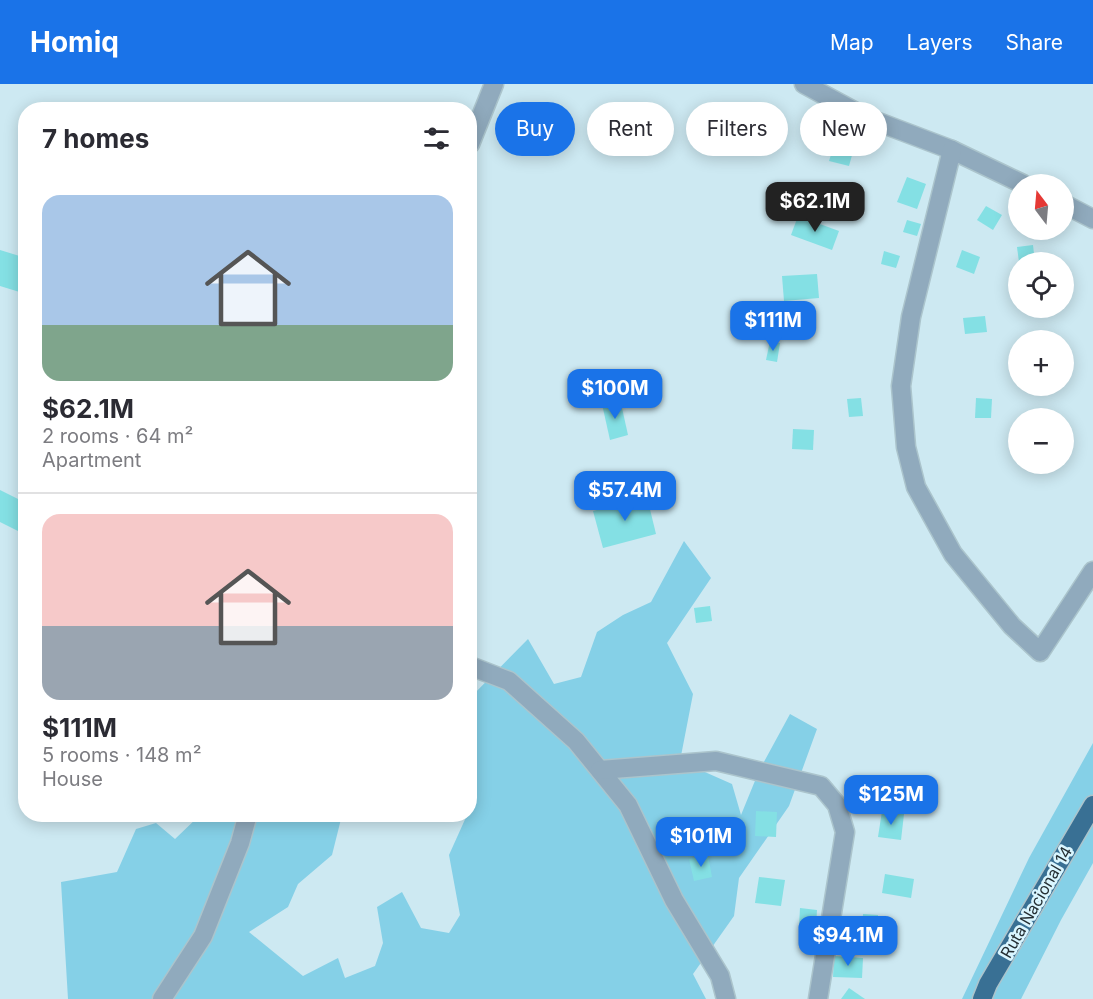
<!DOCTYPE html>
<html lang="en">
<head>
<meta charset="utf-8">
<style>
	body { margin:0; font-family:Inter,sans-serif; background:#f7f7f7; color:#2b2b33; height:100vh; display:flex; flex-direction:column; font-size:22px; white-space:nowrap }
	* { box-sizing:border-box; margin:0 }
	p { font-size:20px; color:#7c7c81 }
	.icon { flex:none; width:33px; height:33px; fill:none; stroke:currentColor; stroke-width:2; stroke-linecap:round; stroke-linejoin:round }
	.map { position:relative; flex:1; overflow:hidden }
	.drawer { position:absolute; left:18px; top:18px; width:459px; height:720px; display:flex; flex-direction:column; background:#fff; border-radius:24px; box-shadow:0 3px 15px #0003 }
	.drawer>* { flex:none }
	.top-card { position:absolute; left:495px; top:18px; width:507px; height:54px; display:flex; gap:12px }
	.needle { width:39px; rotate:344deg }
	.buttons { position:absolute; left:1008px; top:90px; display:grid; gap:12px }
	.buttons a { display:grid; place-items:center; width:66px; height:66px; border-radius:50%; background:#fff; box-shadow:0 3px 15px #0003; font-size:30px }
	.price { position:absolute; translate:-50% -51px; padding:0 14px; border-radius:12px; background:#1a73e8; color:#fff; font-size:20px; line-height:39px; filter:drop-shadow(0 2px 3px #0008) }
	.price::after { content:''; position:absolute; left:50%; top:36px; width:18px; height:14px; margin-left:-9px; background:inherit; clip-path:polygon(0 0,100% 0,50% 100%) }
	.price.on { background:#222; color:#fff }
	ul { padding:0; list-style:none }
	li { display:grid; align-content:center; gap:12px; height:318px; padding:0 24px }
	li+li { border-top:2px solid #e1e1e2 }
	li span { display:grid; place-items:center; height:186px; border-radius:18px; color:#555 }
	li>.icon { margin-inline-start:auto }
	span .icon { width:108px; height:108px; fill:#fffc; stroke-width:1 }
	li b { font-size:26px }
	h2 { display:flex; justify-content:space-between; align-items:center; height:72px; padding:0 24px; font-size:26px }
	.chip { padding:0 21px; border-radius:27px; background:#fff; box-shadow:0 3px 15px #0003; font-size:21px; line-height:54px }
	.chip.on { background:#1a73e8; color:#fff }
	header { display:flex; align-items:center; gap:36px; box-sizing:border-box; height:84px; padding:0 30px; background:#1a73e8; color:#fff }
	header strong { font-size:28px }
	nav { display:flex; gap:33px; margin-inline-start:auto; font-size:21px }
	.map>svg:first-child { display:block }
	.green { fill:#85d0e7 }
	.building { fill:#84e0e4 }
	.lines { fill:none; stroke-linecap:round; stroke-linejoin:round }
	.minor-casing { stroke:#abc4cc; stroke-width:21 }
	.trunk-casing { stroke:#abc4cc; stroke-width:21 }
	.minor { stroke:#90aabd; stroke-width:18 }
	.trunk { stroke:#397094; stroke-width:18 }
	.labels { text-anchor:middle; stroke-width:5; stroke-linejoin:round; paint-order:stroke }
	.street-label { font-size:16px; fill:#252f33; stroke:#daf6ff }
</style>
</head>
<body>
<header>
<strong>Homiq</strong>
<nav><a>Map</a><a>Layers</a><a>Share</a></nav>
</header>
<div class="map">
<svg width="1093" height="915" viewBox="0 0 1093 915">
	<rect width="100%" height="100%" fill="#cde9f2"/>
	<g class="green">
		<polygon points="684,457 711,494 667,559 693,610 680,677 732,700 741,731 759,687 790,630 817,645 789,722 739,794 734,832 693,890 706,915 68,915 61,798 117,788 136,745 156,739 175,755 200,731 342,731 332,771 298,800 288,823 249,848 303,892 338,874 345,894 375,882 383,859 377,823 402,808 421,844 449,849 460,831 449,771 467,731 470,730 470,614 528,555 554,600 581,593 597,548 623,531 651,518"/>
		<polygon points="1093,659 1093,779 1061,836 1021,915 962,915 1029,774"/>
	</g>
	<g class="building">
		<polygon points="835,58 854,64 849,82 829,77"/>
		<polygon points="907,93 926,100 917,125 897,118"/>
		<polygon points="986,122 1002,131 993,146 977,136"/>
		<polygon points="798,132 839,147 832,166 791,151"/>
		<polygon points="907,136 921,140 917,152 903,148"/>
		<polygon points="1033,161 1035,178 1019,178 1017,163"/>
		<polygon points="0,166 26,174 26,210 0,202"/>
		<polygon points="962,166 980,173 974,190 956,183"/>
		<polygon points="884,167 900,172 896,184 881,180"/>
		<polygon points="817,190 819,214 784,217 782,192"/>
		<polygon points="985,232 987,248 965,250 963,234"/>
		<polygon points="770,257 780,259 777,278 766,276"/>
		<polygon points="861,314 863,332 849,333 847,315"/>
		<polygon points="976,314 992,315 991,334 975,334"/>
		<polygon points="620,315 628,351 610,356 602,320"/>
		<polygon points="1048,325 1057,334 1038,334"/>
		<polygon points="793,345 814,346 813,366 792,365"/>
		<polygon points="0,406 26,419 26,451 0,438"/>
		<polygon points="647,413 656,450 603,464 593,427"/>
		<polygon points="710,522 712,537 696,539 694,524"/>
		<polygon points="756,727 777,728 776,753 755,752"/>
		<polygon points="882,727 904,730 901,756 878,753"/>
		<polygon points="708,771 712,793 694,797 689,775"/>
		<polygon points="885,790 914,795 911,814 882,809"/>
		<polygon points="759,793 785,796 781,822 755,819"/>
		<polygon points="800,824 817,826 816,844 799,842"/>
		<polygon points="863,830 878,831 877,848 862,847"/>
		<polygon points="834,872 863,874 862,894 833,893"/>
		<polygon points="849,904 865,915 841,915"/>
	</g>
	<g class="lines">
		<g class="minor-casing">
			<g id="minor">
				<polyline points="804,0 865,33 952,66 1023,100"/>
				<polyline points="470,60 494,0"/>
				<polyline points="952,66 911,233 901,302 906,363 916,403 953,470 1012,542 1040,568 1093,487"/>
				<polyline points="1064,120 1093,135"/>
				<polyline points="470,582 509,597 576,657 628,721 674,816 720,892 726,915"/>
				<polyline points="600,686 716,677 821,702 837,721 845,748 818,915"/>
				<polyline points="162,915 203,852 240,759 248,730"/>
			</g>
		</g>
		<g class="trunk-casing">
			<polyline id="trunk" points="982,915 988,900 1093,721"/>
		</g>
		<use href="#minor" class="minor"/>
		<use href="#trunk" class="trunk"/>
	</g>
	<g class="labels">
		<g class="street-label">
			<text transform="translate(1036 818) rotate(-60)" y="6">Ruta Nacional 14</text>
		</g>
	</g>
</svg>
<div class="buttons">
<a><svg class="needle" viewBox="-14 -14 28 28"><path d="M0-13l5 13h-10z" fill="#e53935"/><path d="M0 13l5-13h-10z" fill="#7c7c81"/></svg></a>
<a><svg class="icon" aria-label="locate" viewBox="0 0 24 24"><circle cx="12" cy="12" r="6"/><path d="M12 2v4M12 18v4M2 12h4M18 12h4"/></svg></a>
<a>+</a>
<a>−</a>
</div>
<b class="price on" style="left:815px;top:149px">$62.1M</b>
<b class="price" style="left:773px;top:268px">$111M</b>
<b class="price" style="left:615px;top:336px">$100M</b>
<b class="price" style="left:625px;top:438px">$57.4M</b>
<b class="price" style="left:891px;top:742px">$125M</b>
<b class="price" style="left:701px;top:784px">$101M</b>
<b class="price" style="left:848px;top:883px">$94.1M</b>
<div class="top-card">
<a class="chip on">Buy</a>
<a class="chip">Rent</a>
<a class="chip">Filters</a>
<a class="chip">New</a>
</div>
<section class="drawer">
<h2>7 homes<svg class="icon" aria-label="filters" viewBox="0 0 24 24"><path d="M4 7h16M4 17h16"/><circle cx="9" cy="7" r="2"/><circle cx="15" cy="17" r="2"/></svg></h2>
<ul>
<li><span style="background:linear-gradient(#a9c7e8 70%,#7fa58c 0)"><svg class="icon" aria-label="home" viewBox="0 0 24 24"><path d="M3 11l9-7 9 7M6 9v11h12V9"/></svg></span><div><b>$62.1M</b><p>2 rooms · 64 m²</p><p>Apartment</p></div></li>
<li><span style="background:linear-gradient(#f6c9c9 60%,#9aa5b1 0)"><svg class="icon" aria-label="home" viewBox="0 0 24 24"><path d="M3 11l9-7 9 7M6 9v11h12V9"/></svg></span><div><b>$111M</b><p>5 rooms · 148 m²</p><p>House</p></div></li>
</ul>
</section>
</div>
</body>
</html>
